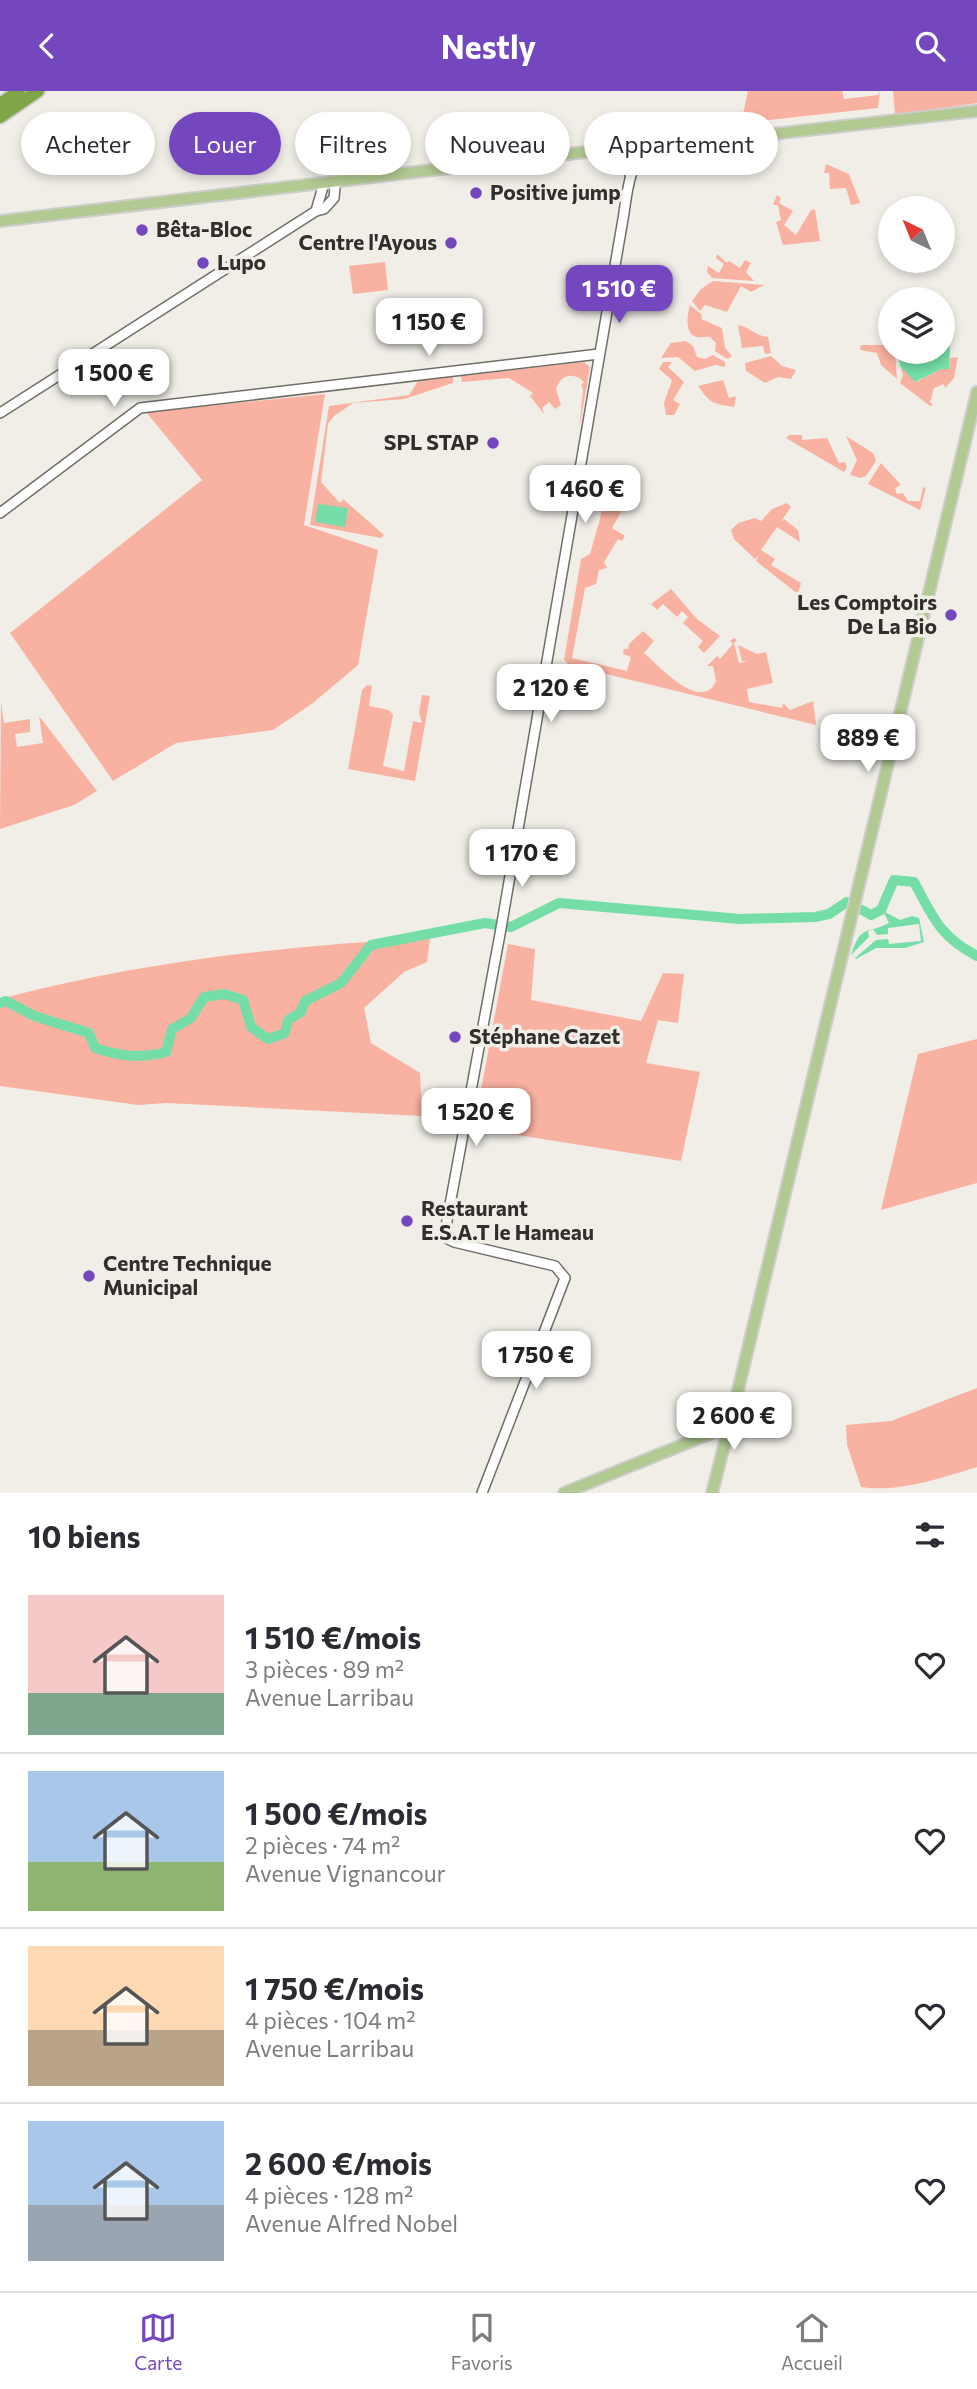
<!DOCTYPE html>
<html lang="fr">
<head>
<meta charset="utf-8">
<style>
	body { margin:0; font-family:Commissioner,sans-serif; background:#f7f7f7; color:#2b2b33; height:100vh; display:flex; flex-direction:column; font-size:26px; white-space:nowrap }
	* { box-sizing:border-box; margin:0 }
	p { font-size:23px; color:#7c7c81 }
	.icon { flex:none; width:38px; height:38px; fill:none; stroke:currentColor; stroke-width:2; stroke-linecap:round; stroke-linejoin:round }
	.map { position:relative; height:1402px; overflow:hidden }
	.side { display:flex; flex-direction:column; background:#fff; flex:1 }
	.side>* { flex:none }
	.guide { position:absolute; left:21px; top:21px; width:936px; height:63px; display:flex; gap:14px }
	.needle { width:46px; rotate:317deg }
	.buttons { position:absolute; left:878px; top:105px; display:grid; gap:14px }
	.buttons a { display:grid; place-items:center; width:77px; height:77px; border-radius:50%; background:#fff; box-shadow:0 4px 10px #0003; font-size:35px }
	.price { position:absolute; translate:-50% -60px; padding:0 16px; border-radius:14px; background:#fff; color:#222; font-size:23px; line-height:46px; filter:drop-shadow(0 2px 4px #0008) }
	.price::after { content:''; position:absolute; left:50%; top:42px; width:21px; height:16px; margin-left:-10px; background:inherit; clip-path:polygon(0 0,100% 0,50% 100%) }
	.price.on { background:#7547bf; color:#fff }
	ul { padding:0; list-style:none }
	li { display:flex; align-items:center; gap:21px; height:175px; padding:0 28px }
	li+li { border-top:2px solid #e1e1e2 }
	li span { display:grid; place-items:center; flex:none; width:196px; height:140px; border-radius:0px; color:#555 }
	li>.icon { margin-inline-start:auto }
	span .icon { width:84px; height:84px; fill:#fffc; stroke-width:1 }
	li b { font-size:30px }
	h2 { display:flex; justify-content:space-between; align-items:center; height:84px; padding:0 28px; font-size:30px }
	.tag { padding:0 24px; border-radius:32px; background:#fff; box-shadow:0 4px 10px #0003; font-size:24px; line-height:63px }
	.tag.on { background:#7547bf; color:#fff }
	header { display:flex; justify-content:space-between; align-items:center; height:91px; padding:0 28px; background:#7547bf; color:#fff; font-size:32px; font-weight:700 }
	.tabs { display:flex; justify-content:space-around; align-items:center; height:98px; border-top:2px solid #e1e1e2; background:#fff; font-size:19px; color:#7c7c81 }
	.tabs a { display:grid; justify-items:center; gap:4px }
	.tabs .on { color:#7547bf }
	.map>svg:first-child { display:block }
	.green { fill:#f9b2a2 }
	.water { fill:#75dea8 }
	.pier { fill:#f0eee7 }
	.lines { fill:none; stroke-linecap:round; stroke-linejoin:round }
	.river { stroke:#75dea8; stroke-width:10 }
	.minor-casing { stroke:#706e68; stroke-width:12 }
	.major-casing { stroke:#cdcdcc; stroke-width:14 }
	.highway-casing { stroke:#cdcdcc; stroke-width:16 }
	.minor { stroke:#fff; stroke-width:9 }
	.major { stroke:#b2c991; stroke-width:10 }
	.highway { stroke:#7fa547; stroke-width:12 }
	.poi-dot { fill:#7547bf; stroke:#f0eee7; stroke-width:2.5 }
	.labels { text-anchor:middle; stroke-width:7; stroke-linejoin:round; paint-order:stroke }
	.poi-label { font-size:21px; font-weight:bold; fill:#302f2c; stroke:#f0eee7; text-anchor:start }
</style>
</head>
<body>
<header><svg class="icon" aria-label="back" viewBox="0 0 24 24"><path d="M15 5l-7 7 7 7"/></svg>Nestly<svg class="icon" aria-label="search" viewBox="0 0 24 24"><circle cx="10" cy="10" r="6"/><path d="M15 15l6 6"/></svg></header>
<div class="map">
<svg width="977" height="1402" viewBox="0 0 977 1402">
	<rect width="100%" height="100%" fill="#f0eee7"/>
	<g class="green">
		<polygon points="748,0 842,0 844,8 878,4 880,0 878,17 741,32"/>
		<polygon points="893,0 977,0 977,12 895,24"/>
		<polygon points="826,73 849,83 860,112 851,114 846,97 830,98 829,82 824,82"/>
		<polygon points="777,104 781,107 779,112 793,120 784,134 796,144 811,119 815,118 820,150 783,154 776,131 781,129 778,114 773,114"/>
		<polygon points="717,163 727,172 729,170 740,177 745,169 751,172 746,181 754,190 712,187 707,181 708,175 719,182 724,173 716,167"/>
		<polygon points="385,171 388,199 353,203 349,175"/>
		<polygon points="713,190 764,194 751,201 741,195 727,221 705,214 700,220 692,210 701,198"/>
		<path d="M690 214 702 224 701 228 722 237 725 257 732 265 727 268 715 260 716 252 710 246C706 245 702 247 698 246 683 244 688 222 690 214Z"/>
		<path d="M738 234C750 236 755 245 768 246L771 262 765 263 763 255 742 257Z"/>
		<polygon points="686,250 693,255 697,266 705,268 713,264 725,271 725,276 715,274 695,280 678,266 661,267 671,252"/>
		<polygon points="861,254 891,254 891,261 895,261 897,288 881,274 877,262 860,259"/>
		<polygon points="896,261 899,261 900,275 916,291 941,278 949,278 950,267 958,266 954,287 945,297 944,293 934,297 930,311 933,314 930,315 900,292 903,284"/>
		<polygon points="771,265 782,275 796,279 791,288 778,286 765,292 746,280 745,272"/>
		<path d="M584 271 590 276 579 339 583 298 581 294 584 291C574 280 560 284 556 298L561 314 555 318 549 311 542 317 544 323 530 305 533 302 509 287 462 291 461 285Z"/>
		<polygon points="663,271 672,271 668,276 684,291 673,309 680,313 674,324 666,324 664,312 672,289 659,278"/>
		<polygon points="453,286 453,292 404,308 353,312 334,325 328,333 321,391 338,410 341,412 343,408 384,444 381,447 310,434 329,315 409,304 418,290"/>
		<path d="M723 289 729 307 736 305 734 316C712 312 712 314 698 295Z"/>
		<polygon points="325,303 304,434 378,459 358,574 313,612 273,639 176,652 113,690 10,542 202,389 146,321"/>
		<polygon points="789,344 802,344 802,349 827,347 839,372 845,371 847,376 844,381 786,347"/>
		<polygon points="846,345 873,362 876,370 866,385 861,387 850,384 857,369"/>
		<polygon points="881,372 901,394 895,397 897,403 903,402 908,410 920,410 923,397 926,396 920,419 868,393"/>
		<path d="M607 383 624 416 612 437 625 445 622 450 618 448 604 471 607 477 599 479 596 493 585 497 572 567 627 580 631 566 623 563 624 558H628L629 553 643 540 654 550 644 562C658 574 702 623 716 590L713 575H707L717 565 720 568 733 553 730 550 734 547 737 549 734 552 739 572 747 570H742L738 554 757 563 766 561 773 592 747 598 749 611 782 617 783 612 790 619 813 610 816 634 569 574 564 569 581 468 590 463 600 428Z"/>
		<polygon points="787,412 791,416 780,432 784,428 798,439 800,451 777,436 761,459 775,468 771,474 801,492 798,503 756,470 759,464 755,468 734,448 731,439 738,432 755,427 761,430 772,418"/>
		<polygon points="671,498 697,528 720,545 704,562 698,556 703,550 683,532 688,526 682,520 677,526 663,513 657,519 651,513"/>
		<polygon points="367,594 372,595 369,615 389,619 393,624 383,675 404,680 413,630 422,632 419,621 422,604 430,605 415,690 348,678 362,599"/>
		<polygon points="1,611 4,632 30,628 30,641 15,643 17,656 43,652 39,625 97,700 74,714 0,738"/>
		<path d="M430 847 427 871 404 881 364 917 371 952 420 982 422 1025 167 1012 138 1014 0 995V908C142 870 283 855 430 847Z"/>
		<polygon points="508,853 535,858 531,909 641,930 663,882 684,883 678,932 658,929 646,972 700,981 681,1070 474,1037"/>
		<polygon points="977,948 977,1092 881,1119 918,963"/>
		<path d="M977 1297V1376C942 1387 896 1402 861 1396L847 1354 846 1334 891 1330Z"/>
	</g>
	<g class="water">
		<polygon points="943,244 950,256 949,278 941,278 915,291 900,275 899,261 943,261"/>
		<polygon points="318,413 348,417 345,436 315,431"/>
		<path d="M883 820 900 829 912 825 919 827 924 851 905 857H876L856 868 851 864C861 832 869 843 889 832Z"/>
	</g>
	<polygon class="pier" points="919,833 921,850 889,853 888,848 876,849 855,867 851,864 869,846 868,840 873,838 877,844 888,843 888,837"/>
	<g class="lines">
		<g class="river">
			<path d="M862 819 871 824 881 819 894 789 914 791C933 826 940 846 977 865"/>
			<path d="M0 912 6 910 34 925 89 942 95 957C120 965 139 968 166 961L172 938 191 927 204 906 224 903 243 909 251 936 268 948 285 942 288 929 301 921 305 910 341 892 371 854 485 832 511 836 559 812 740 828 815 826 829 823 847 811"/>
		</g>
		<g class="minor-casing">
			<g id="minor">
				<polyline points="618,62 629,71 630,84"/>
				<polyline points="316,120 324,92"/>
				<polyline points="0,322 316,120 324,118 334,107 335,96 331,91"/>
				<polyline points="0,422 140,317 599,263"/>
				<path d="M482 1402 565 1187 555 1175 454 1151 444 1146 500 843 623 128C627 105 628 74 647 58"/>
			</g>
		</g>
		<g class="major-casing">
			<g id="major">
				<polyline points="702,51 977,20"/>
				<polyline points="0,130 645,54 708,50"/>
				<polyline points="728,1341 977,301"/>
				<polyline points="564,1402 719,1339"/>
				<polyline points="712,1402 726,1347"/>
			</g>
		</g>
		<g class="highway-casing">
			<g id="highway">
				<polyline points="0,13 19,0"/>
				<polyline points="0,26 38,0"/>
			</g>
		</g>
		<use href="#minor" class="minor"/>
		<use href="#major" class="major"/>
		<use href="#highway" class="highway"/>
	</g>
	<g class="poi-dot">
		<circle cx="476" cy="102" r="7"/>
		<circle cx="142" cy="139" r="7"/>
		<circle cx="451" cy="152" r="7"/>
		<circle cx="203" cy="172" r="7"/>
		<circle cx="493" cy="352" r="7"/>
		<circle cx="951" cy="524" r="7"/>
		<circle cx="455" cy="946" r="7"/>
		<circle cx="407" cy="1130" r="7"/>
		<circle cx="89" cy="1185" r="7"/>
	</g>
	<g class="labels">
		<g class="poi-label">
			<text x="490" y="109">Positive jump</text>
			<text x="156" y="146">Bêta-Bloc</text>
			<text x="437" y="159" text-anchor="end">Centre l'Ayous</text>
			<text x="217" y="179">Lupo</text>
			<text x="479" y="359" text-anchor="end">SPL STAP</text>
			<text x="937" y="519" text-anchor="end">Les Comptoirs<tspan x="937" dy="24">De La Bio</tspan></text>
			<text x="469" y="953">Stéphane Cazet</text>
			<text x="421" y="1125">Restaurant<tspan x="421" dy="24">E.S.A.T le Hameau</tspan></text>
			<text x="103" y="1180">Centre Technique<tspan x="103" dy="24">Municipal</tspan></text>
		</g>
	</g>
</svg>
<div class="buttons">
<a><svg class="needle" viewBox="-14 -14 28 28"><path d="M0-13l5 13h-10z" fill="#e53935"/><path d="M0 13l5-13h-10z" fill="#7c7c81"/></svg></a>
<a><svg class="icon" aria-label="layers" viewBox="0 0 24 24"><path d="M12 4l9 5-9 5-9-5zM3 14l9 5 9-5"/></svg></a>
</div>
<b class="price on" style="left:619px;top:234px">1 510 €</b>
<b class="price" style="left:429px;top:267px">1 150 €</b>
<b class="price" style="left:114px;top:318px">1 500 €</b>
<b class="price" style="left:585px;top:434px">1 460 €</b>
<b class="price" style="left:551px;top:633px">2 120 €</b>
<b class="price" style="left:868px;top:683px">889 €</b>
<b class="price" style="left:522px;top:798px">1 170 €</b>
<b class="price" style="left:476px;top:1057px">1 520 €</b>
<b class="price" style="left:536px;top:1300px">1 750 €</b>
<b class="price" style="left:734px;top:1361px">2 600 €</b>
<div class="guide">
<a class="tag">Acheter</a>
<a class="tag on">Louer</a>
<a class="tag">Filtres</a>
<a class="tag">Nouveau</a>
<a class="tag">Appartement</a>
</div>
</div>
<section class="side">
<h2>10 biens<svg class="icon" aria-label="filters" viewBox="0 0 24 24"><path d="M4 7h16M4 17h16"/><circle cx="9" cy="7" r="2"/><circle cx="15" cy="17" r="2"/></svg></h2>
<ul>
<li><span style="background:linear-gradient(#f6c9c9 70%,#7fa58c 0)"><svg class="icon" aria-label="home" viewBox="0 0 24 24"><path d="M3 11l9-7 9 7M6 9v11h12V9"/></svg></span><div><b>1 510 €/mois</b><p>3 pièces · 89 m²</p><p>Avenue Larribau</p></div><svg class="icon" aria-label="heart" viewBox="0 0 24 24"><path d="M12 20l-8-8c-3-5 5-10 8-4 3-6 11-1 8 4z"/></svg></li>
<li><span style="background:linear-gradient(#a9c7e8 65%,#8fb573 0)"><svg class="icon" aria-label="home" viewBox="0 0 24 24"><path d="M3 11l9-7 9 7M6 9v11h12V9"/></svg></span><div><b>1 500 €/mois</b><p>2 pièces · 74 m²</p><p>Avenue Vignancour</p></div><svg class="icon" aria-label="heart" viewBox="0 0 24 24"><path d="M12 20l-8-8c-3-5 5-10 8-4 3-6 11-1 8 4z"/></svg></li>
<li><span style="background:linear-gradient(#ffd9b3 60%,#b9a48a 0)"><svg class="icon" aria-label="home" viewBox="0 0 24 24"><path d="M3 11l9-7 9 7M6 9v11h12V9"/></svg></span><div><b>1 750 €/mois</b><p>4 pièces · 104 m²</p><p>Avenue Larribau</p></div><svg class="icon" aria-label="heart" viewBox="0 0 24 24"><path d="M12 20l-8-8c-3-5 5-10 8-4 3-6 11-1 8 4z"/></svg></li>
<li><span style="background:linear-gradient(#a9c7e8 60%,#9aa5b1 0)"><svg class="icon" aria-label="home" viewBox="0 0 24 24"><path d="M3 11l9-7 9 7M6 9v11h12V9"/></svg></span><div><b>2 600 €/mois</b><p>4 pièces · 128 m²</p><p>Avenue Alfred Nobel</p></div><svg class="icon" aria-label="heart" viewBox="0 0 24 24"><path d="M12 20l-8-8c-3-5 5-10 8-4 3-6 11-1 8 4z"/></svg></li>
</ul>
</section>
<nav class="tabs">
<a class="on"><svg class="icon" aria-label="map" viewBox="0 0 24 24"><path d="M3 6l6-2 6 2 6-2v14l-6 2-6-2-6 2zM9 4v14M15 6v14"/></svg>Carte</a>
<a><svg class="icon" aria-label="saved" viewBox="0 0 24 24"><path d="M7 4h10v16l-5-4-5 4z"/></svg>Favoris</a>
<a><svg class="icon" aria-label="home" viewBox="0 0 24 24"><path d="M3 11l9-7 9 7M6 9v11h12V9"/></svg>Accueil</a>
</nav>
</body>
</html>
